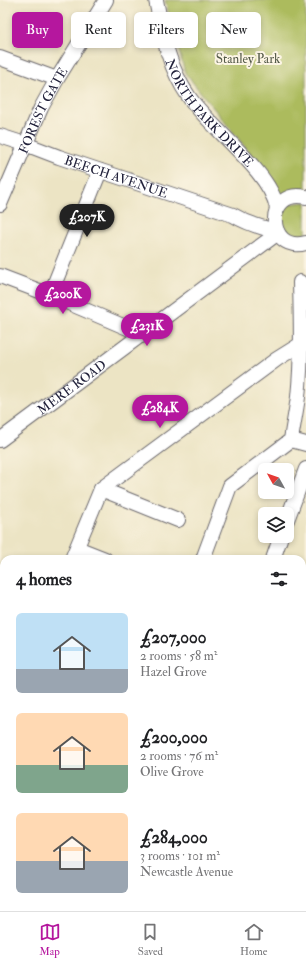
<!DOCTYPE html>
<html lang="en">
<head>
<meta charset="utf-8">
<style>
	body { margin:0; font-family:"IM FELL Double Pica",serif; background:#f6f6f6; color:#202124; height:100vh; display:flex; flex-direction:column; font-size:15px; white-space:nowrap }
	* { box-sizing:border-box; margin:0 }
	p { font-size:13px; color:#757577 }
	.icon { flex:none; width:22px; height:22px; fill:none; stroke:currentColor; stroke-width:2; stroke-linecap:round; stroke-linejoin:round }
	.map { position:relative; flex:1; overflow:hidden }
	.details { position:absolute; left:0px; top:555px; width:306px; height:356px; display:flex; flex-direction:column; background:#fff; border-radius:12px 12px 0 0; box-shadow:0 2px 6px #0003 }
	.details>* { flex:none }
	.top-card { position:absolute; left:12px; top:12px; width:282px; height:36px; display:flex; gap:8px }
	.needle { width:26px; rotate:310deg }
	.tools { position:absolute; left:258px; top:463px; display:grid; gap:8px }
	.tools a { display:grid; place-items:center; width:36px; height:36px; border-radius:6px; background:#fff; box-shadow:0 2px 6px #0003; font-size:20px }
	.price { position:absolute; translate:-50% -34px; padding:0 9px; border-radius:14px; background:#b5179e; color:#fff; font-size:13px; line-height:26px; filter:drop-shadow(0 1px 2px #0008) }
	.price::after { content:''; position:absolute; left:50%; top:24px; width:12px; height:9px; margin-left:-6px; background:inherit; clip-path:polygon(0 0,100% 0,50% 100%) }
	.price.current { background:#222; color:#fff }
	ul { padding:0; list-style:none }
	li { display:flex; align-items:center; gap:12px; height:100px; padding:0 16px }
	li span { display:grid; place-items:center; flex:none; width:112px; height:80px; border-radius:6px; color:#555 }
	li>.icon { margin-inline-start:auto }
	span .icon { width:48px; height:48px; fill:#fffc; stroke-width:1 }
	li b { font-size:17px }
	h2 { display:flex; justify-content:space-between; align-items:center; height:48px; padding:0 16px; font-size:17px }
	.tag { padding:0 14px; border-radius:6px; background:#fff; box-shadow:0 2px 6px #0003; font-size:14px; line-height:36px }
	.tag.current { background:#b5179e; color:#fff }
	.tab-bar { display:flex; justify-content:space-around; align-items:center; height:56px; border-top:1px solid #e0e0e0; background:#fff; font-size:11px; color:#757577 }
	.tab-bar a { display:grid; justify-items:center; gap:2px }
	.tab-bar .current { color:#b5179e }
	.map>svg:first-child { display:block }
	.green { fill:#acbb5d; stroke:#676e4c }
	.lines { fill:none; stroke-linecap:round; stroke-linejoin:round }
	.minor-casing { stroke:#69666b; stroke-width:16 }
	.major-casing { stroke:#69666b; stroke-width:18 }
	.minor { stroke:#fff; stroke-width:14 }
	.major { stroke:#f4c26a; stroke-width:17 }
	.labels { text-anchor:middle; stroke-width:4; stroke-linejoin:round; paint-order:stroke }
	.park-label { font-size:13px; fill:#525847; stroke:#fcf5e5 }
	.street-label { font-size:13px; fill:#22223b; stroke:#fcf5e5 }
</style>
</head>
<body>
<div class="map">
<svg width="306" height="911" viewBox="0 0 306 911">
	<rect width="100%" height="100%" fill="#fcf5e5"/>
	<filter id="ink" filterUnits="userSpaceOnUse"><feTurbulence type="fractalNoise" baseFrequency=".025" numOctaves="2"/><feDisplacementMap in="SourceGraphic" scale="8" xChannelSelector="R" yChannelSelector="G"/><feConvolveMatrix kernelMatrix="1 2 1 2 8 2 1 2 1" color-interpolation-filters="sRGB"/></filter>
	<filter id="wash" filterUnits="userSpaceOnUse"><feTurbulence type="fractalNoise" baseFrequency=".012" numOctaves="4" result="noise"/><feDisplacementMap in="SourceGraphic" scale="16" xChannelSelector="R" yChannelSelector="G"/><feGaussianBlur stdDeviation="0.9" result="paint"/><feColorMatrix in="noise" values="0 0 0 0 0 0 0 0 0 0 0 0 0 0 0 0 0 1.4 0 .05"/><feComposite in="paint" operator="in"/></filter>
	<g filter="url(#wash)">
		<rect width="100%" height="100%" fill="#ece4c4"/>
		<g class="green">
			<polygon points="165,0 306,0 306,194 279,199 275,181 266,173 185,73"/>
			<polygon points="306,202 306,239 289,238 279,222 288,204"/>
		</g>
	</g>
	<g filter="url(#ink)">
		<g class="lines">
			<g class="minor-casing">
				<g id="minor">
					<path id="s1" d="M156 0C163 35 168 67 189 97 211 129 270 171 277 208"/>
					<polyline points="0,58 57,79"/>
					<path id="s2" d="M0 136 25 144 59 157 233 215C248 224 261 228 277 231"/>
					<path d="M306 197C264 187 265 254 306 243"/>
					<path id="s3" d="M0 204 41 108 57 79 106 0"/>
					<polyline points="0,276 50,295 137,332 141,336"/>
					<polyline points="50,295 100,171"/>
					<path id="s4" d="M0 440 278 233"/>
					<polyline points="291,440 306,444"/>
					<polyline points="101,489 178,520"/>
					<polyline points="287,520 306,469"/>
					<polyline points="77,548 105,559"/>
					<polyline points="72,559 101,489 277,359 301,344"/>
					<path d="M203 559 230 486 291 440C293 426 296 412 298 397 302 359 301 321 300 282"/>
					<polyline points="273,559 281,536"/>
					<polyline points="302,701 306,690"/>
					<polyline points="0,815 4,801"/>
					<polyline points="302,887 306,878"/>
					<polyline points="53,911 54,907"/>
					<polyline points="133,911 135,907"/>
					<polyline points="208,911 210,907"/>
					<polyline points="292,911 294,907"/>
				</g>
			</g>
			<g class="major-casing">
				<g id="major">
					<polyline points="0,636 4,638"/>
					<polyline points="302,734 306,737"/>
				</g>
			</g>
			<use href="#minor" class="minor"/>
			<use href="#major" class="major"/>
		</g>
	</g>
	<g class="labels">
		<g class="park-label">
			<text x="248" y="63">Stanley Park</text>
		</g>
		<g class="street-label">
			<text dy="5" stroke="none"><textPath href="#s3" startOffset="103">FOREST GATE</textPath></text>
			<text dy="5" stroke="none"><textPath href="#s1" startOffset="128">NORTH PARK DRIVE</textPath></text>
			<text dy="5" stroke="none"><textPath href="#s2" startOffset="123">BEECH AVENUE</textPath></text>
			<text dy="5" stroke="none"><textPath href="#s4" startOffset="89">MERE ROAD</textPath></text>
		</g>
	</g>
</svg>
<div class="tools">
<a><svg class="needle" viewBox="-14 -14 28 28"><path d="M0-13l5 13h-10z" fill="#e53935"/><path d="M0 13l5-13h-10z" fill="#757577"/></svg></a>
<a><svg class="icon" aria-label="layers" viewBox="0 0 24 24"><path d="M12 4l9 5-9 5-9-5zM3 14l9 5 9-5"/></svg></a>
</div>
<b class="price current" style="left:87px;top:238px">£207K</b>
<b class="price" style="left:63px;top:315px">£200K</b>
<b class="price" style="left:147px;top:347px">£231K</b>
<b class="price" style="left:160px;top:429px">£284K</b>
<div class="top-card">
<a class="tag current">Buy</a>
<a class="tag">Rent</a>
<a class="tag">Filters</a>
<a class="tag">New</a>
</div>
<section class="details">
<h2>4 homes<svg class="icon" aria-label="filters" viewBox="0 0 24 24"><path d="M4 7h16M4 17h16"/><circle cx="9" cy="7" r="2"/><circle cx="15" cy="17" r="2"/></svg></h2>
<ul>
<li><span style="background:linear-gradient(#bfe0f5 70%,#9aa5b1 0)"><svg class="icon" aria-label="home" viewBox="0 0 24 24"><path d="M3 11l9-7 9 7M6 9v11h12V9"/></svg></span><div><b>£207,000</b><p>2 rooms · 58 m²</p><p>Hazel Grove</p></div></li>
<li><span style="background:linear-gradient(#ffd9b3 65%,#7fa58c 0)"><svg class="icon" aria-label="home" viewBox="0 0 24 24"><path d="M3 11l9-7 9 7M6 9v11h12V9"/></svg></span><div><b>£200,000</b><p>2 rooms · 76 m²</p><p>Olive Grove</p></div></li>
<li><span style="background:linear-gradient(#ffd9b3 60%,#9aa5b1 0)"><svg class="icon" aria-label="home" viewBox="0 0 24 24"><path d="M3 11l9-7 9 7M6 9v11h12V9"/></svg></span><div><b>£284,000</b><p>3 rooms · 101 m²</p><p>Newcastle Avenue</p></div></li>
</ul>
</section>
</div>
<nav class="tab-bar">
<a class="current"><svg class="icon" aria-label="map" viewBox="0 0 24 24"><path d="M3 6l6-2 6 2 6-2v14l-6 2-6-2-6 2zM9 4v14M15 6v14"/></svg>Map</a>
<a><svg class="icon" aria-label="saved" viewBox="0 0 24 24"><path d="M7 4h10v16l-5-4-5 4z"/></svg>Saved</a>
<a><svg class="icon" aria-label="home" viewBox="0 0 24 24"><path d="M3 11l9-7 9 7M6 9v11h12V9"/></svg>Home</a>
</nav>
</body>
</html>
